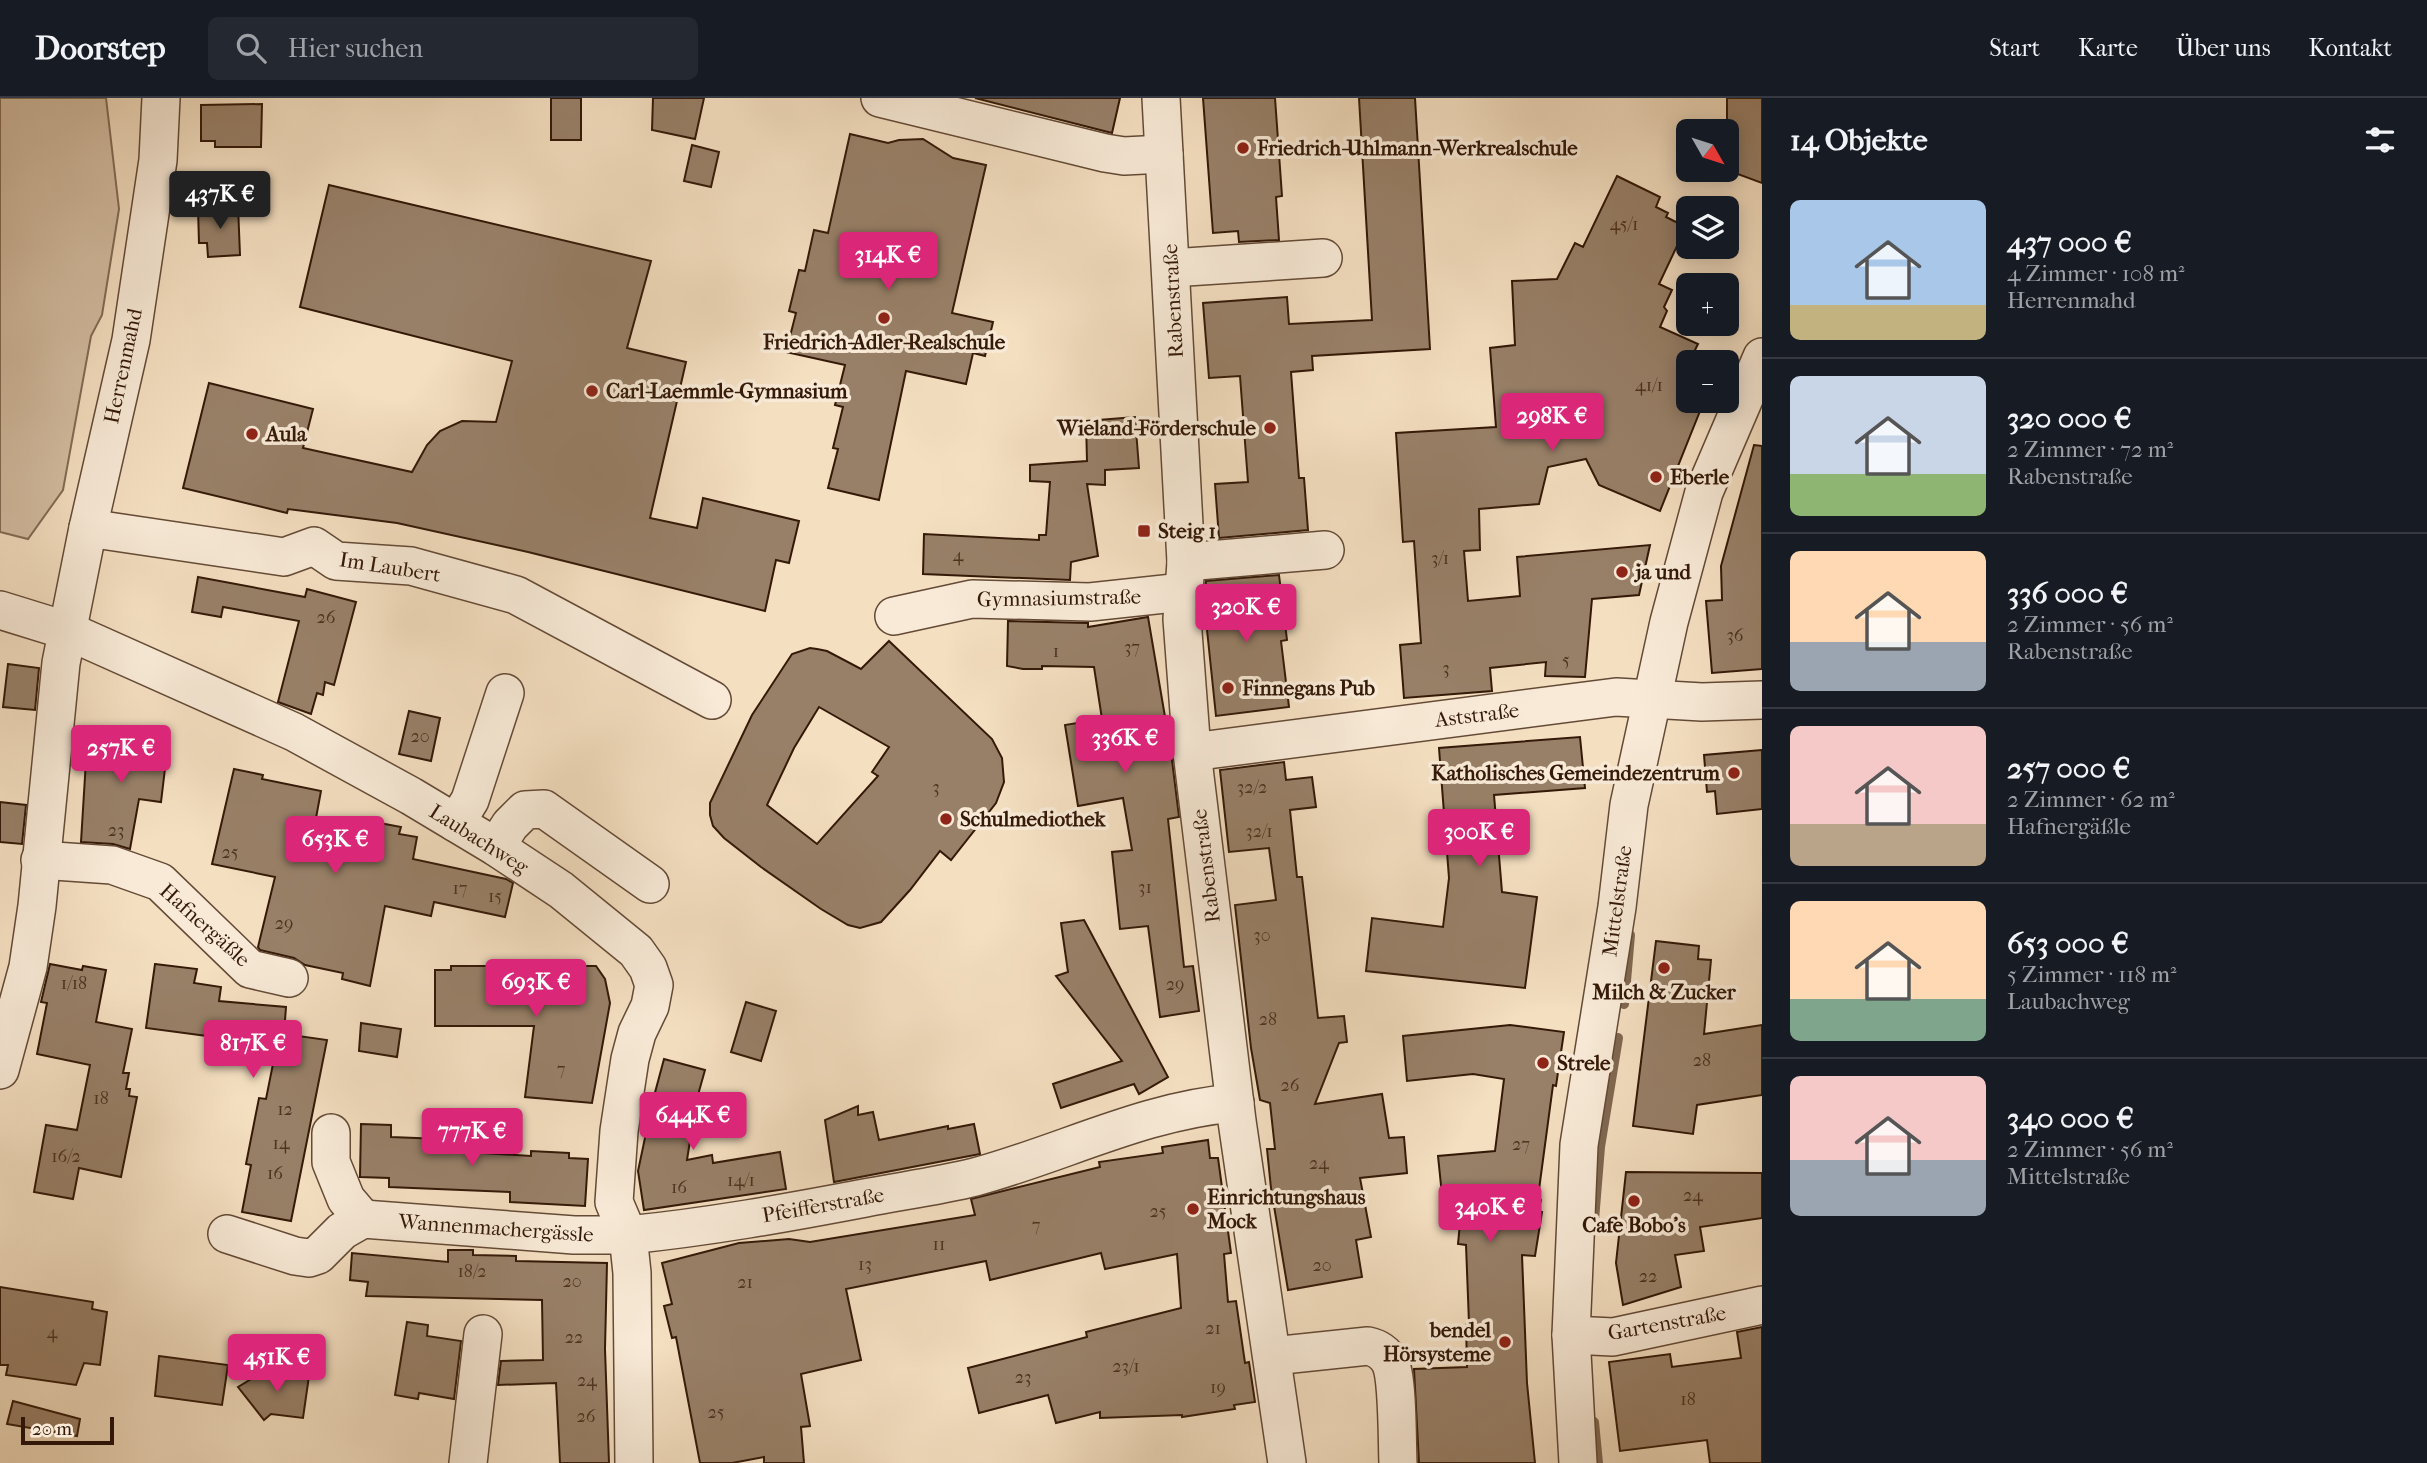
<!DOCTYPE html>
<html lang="de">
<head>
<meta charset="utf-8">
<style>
	body { margin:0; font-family:"IM FELL French Canon",serif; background:#242831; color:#f1f3f6; height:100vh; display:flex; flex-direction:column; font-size:26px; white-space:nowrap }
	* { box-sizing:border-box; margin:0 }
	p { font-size:23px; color:#9ea1a6 }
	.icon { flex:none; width:38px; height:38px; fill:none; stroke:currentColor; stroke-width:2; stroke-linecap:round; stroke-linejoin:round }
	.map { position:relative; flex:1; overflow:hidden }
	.side { display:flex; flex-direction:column; background:#171b24; width:665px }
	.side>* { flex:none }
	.needle { width:46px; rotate:129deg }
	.tools { position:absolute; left:1676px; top:21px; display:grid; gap:14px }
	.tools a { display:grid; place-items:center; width:63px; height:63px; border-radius:10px; background:#171b24; box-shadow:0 4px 18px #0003; font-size:35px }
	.scale { position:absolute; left:21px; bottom:18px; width:93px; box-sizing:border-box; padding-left:7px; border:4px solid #341908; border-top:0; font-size:19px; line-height:24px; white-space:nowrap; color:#341908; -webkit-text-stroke:5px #f8ead7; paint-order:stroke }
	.price { position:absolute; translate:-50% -60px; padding:0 16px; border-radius:7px; background:#db2777; color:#fff; font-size:23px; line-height:46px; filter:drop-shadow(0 2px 4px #0008) }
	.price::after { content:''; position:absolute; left:50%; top:42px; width:21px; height:16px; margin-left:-10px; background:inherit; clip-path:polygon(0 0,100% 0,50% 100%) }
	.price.on { background:#222; color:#fff }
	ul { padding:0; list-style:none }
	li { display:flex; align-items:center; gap:21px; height:175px; padding:0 28px }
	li+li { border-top:2px solid #363941 }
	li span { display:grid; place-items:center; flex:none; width:196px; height:140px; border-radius:10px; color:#555 }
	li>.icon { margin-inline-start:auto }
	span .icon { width:84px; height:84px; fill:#fffc; stroke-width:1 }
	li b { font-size:30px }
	h2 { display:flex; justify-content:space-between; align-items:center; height:84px; padding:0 28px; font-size:30px }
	header { display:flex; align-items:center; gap:42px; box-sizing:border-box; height:98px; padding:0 35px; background:#171b24; border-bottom:2px solid #363941 }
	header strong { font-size:33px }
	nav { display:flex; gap:38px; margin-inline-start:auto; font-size:24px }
	.search { width:490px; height:63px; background:#242831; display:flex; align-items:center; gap:18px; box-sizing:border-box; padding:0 24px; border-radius:10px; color:#9ea1a6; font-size:26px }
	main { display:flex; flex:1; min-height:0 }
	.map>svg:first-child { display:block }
	.green { fill:#d3bda2; stroke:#846b55; stroke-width:2 }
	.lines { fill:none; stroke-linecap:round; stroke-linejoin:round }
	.stream { stroke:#806851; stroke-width:10 }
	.building { fill:#988068; stroke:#341908; stroke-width:2; fill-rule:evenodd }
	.minor-casing { stroke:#644a36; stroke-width:40 }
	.minor { stroke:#f8ead7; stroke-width:37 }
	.poi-dot { fill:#8f2418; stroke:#f8ead7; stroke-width:2.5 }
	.labels { text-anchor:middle; stroke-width:7; stroke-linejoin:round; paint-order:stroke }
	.number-label { font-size:18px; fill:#4d3320 }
	.poi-label { font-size:21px; font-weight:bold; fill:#341908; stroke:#f8ead7; text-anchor:start }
	.street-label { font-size:21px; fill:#341908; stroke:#f8ead7 }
</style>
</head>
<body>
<header>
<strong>Doorstep</strong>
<div class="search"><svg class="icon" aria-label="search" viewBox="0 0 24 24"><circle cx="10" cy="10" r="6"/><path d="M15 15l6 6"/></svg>Hier suchen</div>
<nav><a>Start</a><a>Karte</a><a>Über uns</a><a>Kontakt</a></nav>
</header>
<main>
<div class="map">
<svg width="1762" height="1365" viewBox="0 0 1762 1365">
	<rect width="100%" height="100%" fill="#f4dfc1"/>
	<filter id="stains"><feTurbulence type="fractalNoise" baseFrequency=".00286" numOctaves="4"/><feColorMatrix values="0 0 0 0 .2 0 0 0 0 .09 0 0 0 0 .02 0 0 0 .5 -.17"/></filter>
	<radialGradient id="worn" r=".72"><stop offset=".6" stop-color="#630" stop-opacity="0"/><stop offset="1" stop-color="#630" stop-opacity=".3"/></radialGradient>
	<polygon class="green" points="0,0 106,0 119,111 102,217 91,238 63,392 28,441 0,434"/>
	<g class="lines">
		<g class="stream">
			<polyline points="1624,906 1630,837"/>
			<polyline points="1594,1122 1600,1049 1618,940"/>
			<polyline points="1594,1324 1598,1365"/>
		</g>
	</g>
	<g class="building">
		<rect x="551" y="0" width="30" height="42"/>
		<polygon points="653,0 704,0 695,41 652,32"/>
		<polygon points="975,0 1120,0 1112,35"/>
		<polygon points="1203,0 1275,0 1282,98 1276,99 1279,142 1239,144 1238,133 1213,135"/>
		<polygon points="1359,0 1415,0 1430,251 1312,258 1313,272 1291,274 1299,380 1304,380 1308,432 1219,440 1215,386 1248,384 1240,278 1209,280 1203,205 1287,199 1289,226 1372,222"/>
		<polygon points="1727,0 1762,0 1762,85 1727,72"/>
		<polygon points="262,6 261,49 215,49 215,43 201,43 201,7"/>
		<polygon points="850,36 888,45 899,42 923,41 953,60 986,67 952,215 993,224 985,258 973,255 966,286 906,273 879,402 828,390 838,351 833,350 843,309 835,307 845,267 786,254 796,215 789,213 799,172 805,173 814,132 828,135"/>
		<polygon points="692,47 719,54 711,89 684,83"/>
		<polygon points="1617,78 1660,99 1656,109 1668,115 1666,119 1686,129 1659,186 1672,192 1664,209 1667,213 1660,229 1698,246 1689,264 1689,303 1704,303 1660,413 1599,387 1586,361 1548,369 1539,406 1479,411 1480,452 1464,453 1468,503 1520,498 1517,459 1650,447 1639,497 1592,501 1585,579 1545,578 1546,564 1490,570 1492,593 1404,600 1400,547 1421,545 1414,443 1403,444 1396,335 1496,329 1490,250 1515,247 1512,183 1557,181 1575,145 1583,149"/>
		<polygon points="329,87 651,163 627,250 686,264 650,420 697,430 703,400 799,423 789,465 776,462 765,513 528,454 397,425 288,411 287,415 183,390 209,285 313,311 303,350 412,374 427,347 440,333 462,323 496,324 512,263 300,209"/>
		<polygon points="238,108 240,157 208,159 207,145 199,145 198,110"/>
		<polygon points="1135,319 1139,370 1105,372 1105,387 1087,386 1098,458 1071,464 1070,482 923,476 924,436 1039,442 1039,437 1046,437 1050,384 1030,383 1030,367 1087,363 1086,323"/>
		<polygon points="1754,347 1762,348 1762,571 1712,575 1706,503 1722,502 1721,468"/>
		<polygon points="1279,477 1287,542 1281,543 1289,609 1216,618 1204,503 1206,483"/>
		<polygon points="198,479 305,499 307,491 356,504 334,587 325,584 323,597 317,595 311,616 278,604 299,523 223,509 221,519 192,514"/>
		<polygon points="1148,519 1171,654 1179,719 1168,721 1184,869 1193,868 1199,913 1160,919 1148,828 1120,831 1112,754 1132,752 1123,700 1078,708 1065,627 1102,621 1094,569 1042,568 1042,571 1023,571 1007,568 1008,523 1088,525 1088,529"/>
		<path d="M889 543 992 641 1002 660 1004 684 996 705 951 762 940 753 910 792 881 824 860 830 848 827 821 811 761 769 724 740 713 728 710 717V705L752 617 792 556 810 550 817 551 827 553 861 571ZM819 609 889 649 872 674 878 678 817 746 767 707 794 650Z"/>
		<polygon points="8,566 39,570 35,612 3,609"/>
		<polygon points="409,613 440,620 431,663 399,656"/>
		<polygon points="120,632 169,637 161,704 139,701 130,751 113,746 81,744 87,646 118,649"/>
		<polygon points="1580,639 1585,690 1494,697 1502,794 1537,799 1525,890 1366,873 1372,820 1443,829 1449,780 1439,650"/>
		<polygon points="1762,652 1762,711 1717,716 1715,693 1707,694 1704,657"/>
		<polygon points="1284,664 1286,682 1312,679 1316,709 1290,712 1297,779 1302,779 1318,920 1344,918 1347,944 1339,945 1315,1006 1382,996 1389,1040 1404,1039 1407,1075 1360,1080 1371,1139 1356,1142 1362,1179 1288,1192 1271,1090 1267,1051 1275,1051 1270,1005 1260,1002 1251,950 1235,807 1276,802 1269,750 1229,754 1220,672"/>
		<polygon points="234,671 263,677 262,681 321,693 316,720 372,729 374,724 401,729 399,736 417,739 413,761 506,781 513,785 505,819 434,804 431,818 385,808 370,888 342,881 343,875 305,867 294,860 260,852 258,849 275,779 212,766"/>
		<polygon points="0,704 26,707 22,746 0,744"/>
		<polygon points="1084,822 1168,979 1139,996 1134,986 1061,1010 1053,986 1122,963 1056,878 1068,874 1061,825"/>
		<polygon points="1656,843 1699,848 1698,861 1711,862 1704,936 1762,927 1762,997 1697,1007 1693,1036 1633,1028"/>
		<polygon points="50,866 82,872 83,868 106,872 96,924 132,931 123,975 129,975 126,991 130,991 129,998 137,999 121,1079 79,1070 73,1101 34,1094 46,1027 77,1032 90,967 37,956 47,905 41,904"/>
		<polygon points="155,866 197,871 194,885 221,889 219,903 286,909 284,936 327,942 291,1123 242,1114 251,1067 246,1066 259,1000 266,1001 278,941 215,936 215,939 146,930"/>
		<polygon points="451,868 596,868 605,881 610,905 592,1005 525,999 534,928 435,928 435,872 451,872"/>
		<polygon points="746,904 776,913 761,963 731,954"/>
		<polygon points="361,925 401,931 397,959 359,953"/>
		<polygon points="1510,927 1564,934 1556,988 1553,987 1538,1099 1541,1102 1538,1113 1542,1114 1535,1158 1522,1157 1527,1285 1535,1365 1419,1365 1414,1271 1467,1269 1466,1226 1469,1225 1466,1147 1458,1146 1463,1095 1442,1097 1438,1058 1495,1053 1504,981 1473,976 1407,983 1403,938"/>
		<polygon points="664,961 705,972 689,1029 692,1030 687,1062 712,1057 713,1065 780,1054 786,1091 644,1112 638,1073 653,1002"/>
		<polygon points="858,1008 858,1017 873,1014 879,1042 948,1028 948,1031 974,1026 980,1056 834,1084 825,1022"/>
		<polygon points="361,1026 391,1027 391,1039 467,1042 467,1047 484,1048 483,1055 531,1058 531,1053 569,1055 569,1060 588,1061 585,1108 510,1104 510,1094 389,1089 389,1080 360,1079"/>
		<polygon points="1208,1042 1210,1060 1218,1060 1231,1155 1224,1156 1228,1204 1236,1203 1245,1265 1249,1264 1255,1304 1234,1307 1235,1311 1182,1319 1182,1317 1100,1320 1100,1314 1056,1325 1048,1297 979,1315 968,1270 1087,1239 1086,1234 1181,1210 1177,1156 1105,1171 1101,1155 990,1182 986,1163 846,1191 861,1262 801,1276 810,1328 801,1329 804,1365 764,1365 764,1359 732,1365 700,1365 676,1239 672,1240 664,1208 672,1206 662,1165 739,1145 789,1141 810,1144 975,1117 971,1101 1100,1069 1099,1064 1163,1055 1162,1049"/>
		<polygon points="1626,1074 1762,1075 1762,1120 1700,1129 1704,1153 1675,1157 1681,1189 1623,1207 1616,1165"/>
		<polygon points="448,1152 473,1152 473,1157 516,1158 516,1163 607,1165 605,1251 609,1365 560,1365 556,1285 498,1287 501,1263 543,1262 542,1202 366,1198 368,1184 350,1182 352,1155 448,1164"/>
		<polygon points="0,1189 93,1204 92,1211 107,1214 100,1267 84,1265 76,1287 6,1277 8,1267 0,1267"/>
		<polygon points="407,1224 428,1227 427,1238 461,1243 454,1301 419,1295 418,1301 395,1297"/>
		<polygon points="1762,1229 1762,1365 1710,1365 1707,1342 1620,1353 1609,1264 1670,1256 1672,1269 1741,1260 1737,1234"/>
		<polygon points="159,1258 228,1267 222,1307 155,1298"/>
		<polygon points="266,1272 309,1278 303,1320 271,1316 264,1322 238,1289"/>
		<polygon points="13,1303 80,1321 77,1338 7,1326"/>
	</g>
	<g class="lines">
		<g class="minor-casing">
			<g id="minor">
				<polyline points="880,0 1105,55 1124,58 1164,56"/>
				<polyline points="1161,0 1186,464 1182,521 1192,654 1237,1023 1287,1365"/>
				<polyline points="1171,170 1323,160"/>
				<polyline points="88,430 284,459 314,448 336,463 411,468 516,497 712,602"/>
				<polyline points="1186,464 1325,452"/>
				<polyline points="0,512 68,533 294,634 411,698 496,749 561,792 636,853 648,870 654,887 650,908 637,935 630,961 619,1033 614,1104 628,1137 574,1137 363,1121 342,1133 318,1157 309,1160 295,1158 227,1136"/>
				<polyline points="894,518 972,501 1090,504 1183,494"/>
				<polyline points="1192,654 1616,599 1702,604 1762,602"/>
				<polyline points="456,725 470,702 505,595"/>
				<polyline points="496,749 510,727 525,712 544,711 650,786"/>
				<polyline points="40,762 112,767 160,784 250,871 289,880"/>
				<polyline points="0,972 28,869 37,808 61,565 88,430 131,242 158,62 161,0"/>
				<polyline points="331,1035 331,1064 346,1101 363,1121"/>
				<polyline points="1571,1237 1613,1239 1762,1207"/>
				<path d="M1273 1258 1368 1248C1378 1250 1385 1255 1390 1264 1398 1280 1397 1344 1398 1365"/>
				<polyline points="468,1365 483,1236"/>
				<path d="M634 1365 632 1175 628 1137C708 1129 786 1115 865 1100 901 1093 939 1088 975 1079 1061 1056 1145 1012 1235 1005"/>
				<polyline points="1578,1365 1571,1237 1579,1047 1617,809 1629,707 1669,524 1704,394 1762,259"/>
			</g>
		</g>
		<use href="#minor" class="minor"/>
	</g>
	<g class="poi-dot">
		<circle cx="1243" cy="50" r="7"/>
		<circle cx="884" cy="220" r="7"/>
		<circle cx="592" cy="293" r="7"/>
		<circle cx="1270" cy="330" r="7"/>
		<circle cx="252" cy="336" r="7"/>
		<circle cx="1656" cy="379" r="7"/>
		<rect x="1137" y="426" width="14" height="14" rx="3.5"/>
		<circle cx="1622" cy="474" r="7"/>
		<circle cx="1228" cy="590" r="7"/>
		<circle cx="1734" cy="675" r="7"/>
		<circle cx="946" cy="721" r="7"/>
		<circle cx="1664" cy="870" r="7"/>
		<circle cx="1543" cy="965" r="7"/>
		<circle cx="1634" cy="1103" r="7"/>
		<circle cx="1193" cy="1111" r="7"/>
		<circle cx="1505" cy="1244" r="7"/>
	</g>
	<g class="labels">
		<g class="number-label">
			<text x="1624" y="132">45/1</text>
			<text x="1649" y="293">41/1</text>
			<text x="958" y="463">4</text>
			<text x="1440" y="466">3/1</text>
			<text x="326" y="525">26</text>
			<text x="1735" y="543">36</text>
			<text x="1132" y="555">37</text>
			<text x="1056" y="559">1</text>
			<text x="1566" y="568">5</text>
			<text x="1446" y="576">3</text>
			<text x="420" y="644">20</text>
			<text x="936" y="695">3</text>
			<text x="1252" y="695">32/2</text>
			<text x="116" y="738">23</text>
			<text x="1259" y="739">32/1</text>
			<text x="230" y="760">25</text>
			<text x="1145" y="795">31</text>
			<text x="460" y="796">17</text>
			<text x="495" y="804">15</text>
			<text x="284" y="831">29</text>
			<text x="1262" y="843">30</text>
			<text x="74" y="891">1/18</text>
			<text x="1175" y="892">29</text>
			<text x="1268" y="927">28</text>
			<text x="1702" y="968">28</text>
			<text x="561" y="977">7</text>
			<text x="1290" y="993">26</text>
			<text x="101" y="1006">18</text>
			<text x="285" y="1017">12</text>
			<text x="281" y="1051">14</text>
			<text x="1521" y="1052">27</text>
			<text x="66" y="1064">16/2</text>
			<text x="1319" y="1071">24</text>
			<text x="275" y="1081">16</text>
			<text x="741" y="1088">14/1</text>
			<text x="679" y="1095">16</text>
			<text x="1693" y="1103">24</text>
			<text x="1158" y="1119">25</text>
			<text x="1036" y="1133">7</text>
			<text x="939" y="1152">11</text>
			<text x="865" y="1172">13</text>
			<text x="1322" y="1173">20</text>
			<text x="472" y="1179">18/2</text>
			<text x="1648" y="1184">22</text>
			<text x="572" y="1189">20</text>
			<text x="745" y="1190">21</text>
			<text x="1213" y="1236">21</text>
			<text x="52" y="1240">4</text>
			<text x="574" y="1245">22</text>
			<text x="1126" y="1274">23/1</text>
			<text x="1023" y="1285">23</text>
			<text x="587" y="1288">24</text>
			<text x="1218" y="1295">19</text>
			<text x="1688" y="1307">18</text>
			<text x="716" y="1320">25</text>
			<text x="586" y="1324">26</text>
		</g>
		<g class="poi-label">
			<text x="1257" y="57">Friedrich-Uhlmann-Werkrealschule</text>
			<text x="884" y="251" text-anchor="middle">Friedrich-Adler-Realschule</text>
			<text x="606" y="300">Carl-Laemmle-Gymnasium</text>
			<text x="1256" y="337" text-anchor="end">Wieland-Förderschule</text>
			<text x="266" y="343">Aula</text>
			<text x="1670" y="386">Eberle</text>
			<text x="1158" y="440">Steig 1</text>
			<text x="1636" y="481">ja und</text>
			<text x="1242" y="597">Finnegans Pub</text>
			<text x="1720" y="682" text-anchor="end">Katholisches Gemeindezentrum</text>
			<text x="960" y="728">Schulmediothek</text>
			<text x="1664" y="901" text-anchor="middle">Milch &amp; Zucker</text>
			<text x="1557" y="972">Strele</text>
			<text x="1207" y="1106">Einrichtungshaus<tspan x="1207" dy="24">Mock</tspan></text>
			<text x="1634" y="1134" text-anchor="middle">Cafe Bobo's</text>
			<text x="1491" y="1239" text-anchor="end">bendel<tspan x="1491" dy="24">Hörsysteme</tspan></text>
		</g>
		<g class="street-label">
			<text transform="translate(1173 203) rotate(-93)" y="7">Rabenstraße</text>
			<text transform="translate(123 268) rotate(-78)" y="7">Herrenmahd</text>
			<text transform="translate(390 469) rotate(9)" y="7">Im Laubert</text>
			<text transform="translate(1059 500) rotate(-1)" y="7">Gymnasiumstraße</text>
			<text transform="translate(1477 617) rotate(-7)" y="7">Aststraße</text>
			<text transform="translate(479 741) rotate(32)" y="7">Laubachweg</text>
			<text transform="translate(1206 768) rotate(-97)" y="7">Rabenstraße</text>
			<text transform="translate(1617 803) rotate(-82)" y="7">Mittelstraße</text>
			<text transform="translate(205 827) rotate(42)" y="7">Hafnergäßle</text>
			<text transform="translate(823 1107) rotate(-10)" y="7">Pfeifferstraße</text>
			<text transform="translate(496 1130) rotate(4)" y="7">Wannenmachergässle</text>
			<text transform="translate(1667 1225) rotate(-10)" y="7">Gartenstraße</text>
		</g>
	</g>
	<rect width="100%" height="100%" filter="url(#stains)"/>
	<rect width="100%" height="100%" fill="url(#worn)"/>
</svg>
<div class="tools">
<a><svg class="needle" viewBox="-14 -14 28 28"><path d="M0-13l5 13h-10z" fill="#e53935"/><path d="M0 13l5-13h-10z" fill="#9ea1a6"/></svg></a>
<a><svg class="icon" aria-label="layers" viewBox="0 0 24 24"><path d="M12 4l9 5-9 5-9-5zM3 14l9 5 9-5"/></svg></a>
<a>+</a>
<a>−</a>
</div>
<div class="scale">20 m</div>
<b class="price on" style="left:220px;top:133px">437K €</b>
<b class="price" style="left:888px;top:194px">314K €</b>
<b class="price" style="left:1552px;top:355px">298K €</b>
<b class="price" style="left:1246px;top:546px">320K €</b>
<b class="price" style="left:1125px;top:677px">336K €</b>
<b class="price" style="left:121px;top:687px">257K €</b>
<b class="price" style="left:1479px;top:771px">300K €</b>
<b class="price" style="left:335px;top:778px">653K €</b>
<b class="price" style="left:536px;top:921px">693K €</b>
<b class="price" style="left:253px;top:982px">817K €</b>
<b class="price" style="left:693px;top:1054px">644K €</b>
<b class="price" style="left:472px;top:1070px">777K €</b>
<b class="price" style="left:1490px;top:1146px">340K €</b>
<b class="price" style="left:277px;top:1296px">451K €</b>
</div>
<section class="side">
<h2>14 Objekte<svg class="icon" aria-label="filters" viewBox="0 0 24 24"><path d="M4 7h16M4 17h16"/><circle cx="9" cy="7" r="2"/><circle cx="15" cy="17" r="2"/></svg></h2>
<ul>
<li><span style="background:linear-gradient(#a9c7e8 75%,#c2b280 0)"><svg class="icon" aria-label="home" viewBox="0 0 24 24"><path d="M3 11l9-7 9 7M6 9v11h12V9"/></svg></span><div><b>437 000 €</b><p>4 Zimmer · 108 m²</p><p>Herrenmahd</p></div></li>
<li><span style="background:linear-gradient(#c9d6e8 70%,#8fb573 0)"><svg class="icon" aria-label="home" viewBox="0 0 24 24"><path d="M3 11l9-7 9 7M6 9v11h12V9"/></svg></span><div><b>320 000 €</b><p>2 Zimmer · 72 m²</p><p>Rabenstraße</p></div></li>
<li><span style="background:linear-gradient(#ffd9b3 65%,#9aa5b1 0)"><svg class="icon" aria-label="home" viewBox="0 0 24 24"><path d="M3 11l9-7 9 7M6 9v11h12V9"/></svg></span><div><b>336 000 €</b><p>2 Zimmer · 56 m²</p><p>Rabenstraße</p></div></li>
<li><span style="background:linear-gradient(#f6c9c9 70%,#b9a48a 0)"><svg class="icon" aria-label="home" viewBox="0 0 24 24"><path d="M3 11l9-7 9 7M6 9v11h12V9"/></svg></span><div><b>257 000 €</b><p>2 Zimmer · 62 m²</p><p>Hafnergäßle</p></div></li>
<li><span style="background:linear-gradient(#ffd9b3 70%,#7fa58c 0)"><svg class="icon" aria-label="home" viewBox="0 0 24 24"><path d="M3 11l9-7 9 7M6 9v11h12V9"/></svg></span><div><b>653 000 €</b><p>5 Zimmer · 118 m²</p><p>Laubachweg</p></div></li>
<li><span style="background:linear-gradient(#f6c9c9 60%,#9aa5b1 0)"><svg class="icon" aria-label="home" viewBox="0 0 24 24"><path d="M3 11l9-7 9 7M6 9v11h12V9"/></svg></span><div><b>340 000 €</b><p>2 Zimmer · 56 m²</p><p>Mittelstraße</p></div></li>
</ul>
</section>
</main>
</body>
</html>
